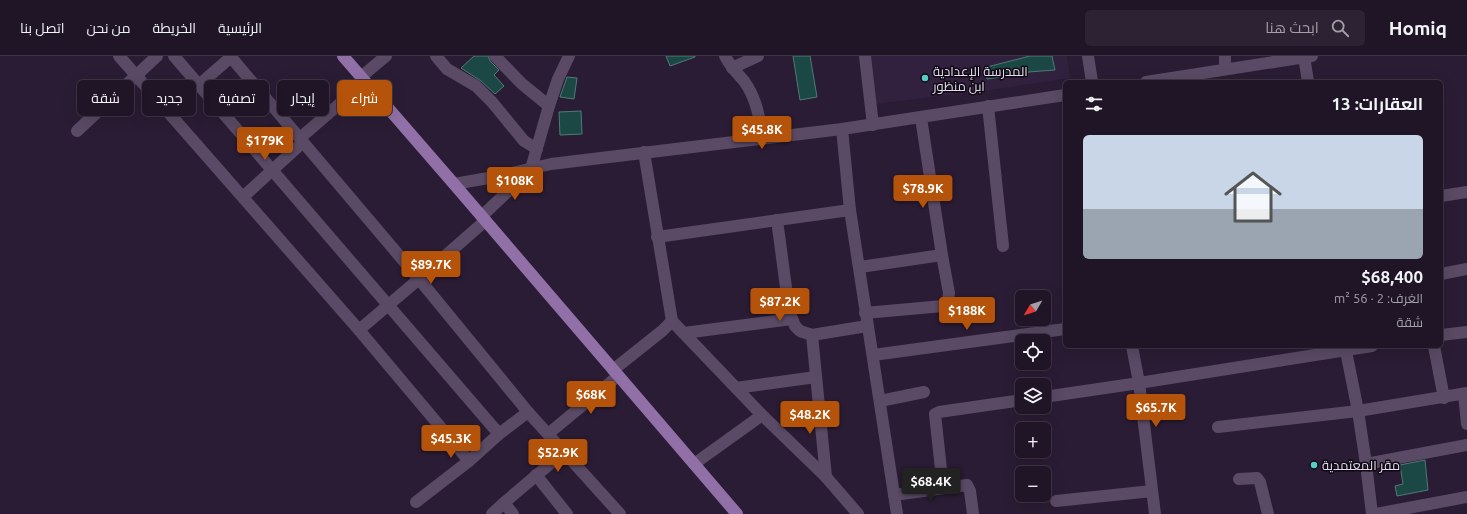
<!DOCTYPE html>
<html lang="ar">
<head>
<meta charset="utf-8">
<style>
	body { margin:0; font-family:Ubuntu,Cairo,sans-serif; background:#2d2233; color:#f1f3f6; direction:rtl; height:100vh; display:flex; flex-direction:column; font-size:15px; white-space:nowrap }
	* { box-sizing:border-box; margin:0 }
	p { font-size:13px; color:#a29fa7 }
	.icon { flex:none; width:22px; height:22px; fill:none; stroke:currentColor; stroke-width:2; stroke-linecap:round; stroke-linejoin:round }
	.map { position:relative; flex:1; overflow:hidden; direction:ltr }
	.panel { position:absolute; left:1063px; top:24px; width:380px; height:268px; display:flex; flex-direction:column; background:#201527; border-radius:6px; box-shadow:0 4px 16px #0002,0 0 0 1px #3d3444; direction:rtl }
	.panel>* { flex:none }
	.hud { position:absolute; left:12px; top:24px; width:380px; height:36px; direction:rtl; display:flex; gap:8px }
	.needle { width:26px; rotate:231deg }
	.controls { position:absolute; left:1015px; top:234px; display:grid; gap:8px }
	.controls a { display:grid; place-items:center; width:36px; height:36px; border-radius:6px; background:#201527; box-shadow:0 4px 16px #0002,0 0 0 1px #3d3444; font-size:20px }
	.price { position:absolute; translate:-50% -34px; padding:0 9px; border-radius:4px; background:#b45309; color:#fff; font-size:13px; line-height:26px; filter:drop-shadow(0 1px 2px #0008) }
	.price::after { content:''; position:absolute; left:50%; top:24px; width:12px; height:9px; margin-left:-6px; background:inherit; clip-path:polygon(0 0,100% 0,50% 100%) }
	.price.current { background:#222; color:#fff }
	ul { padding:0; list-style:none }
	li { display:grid; align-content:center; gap:8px; height:212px; padding:0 20px }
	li+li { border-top:1px solid #3d3444 }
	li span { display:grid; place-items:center; height:124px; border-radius:6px; color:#555 }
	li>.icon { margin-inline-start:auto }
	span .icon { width:72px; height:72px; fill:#fffc; stroke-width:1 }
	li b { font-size:17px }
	h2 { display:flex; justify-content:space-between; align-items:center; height:48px; padding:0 20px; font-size:17px }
	.pill { padding:0 14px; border-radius:6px; background:#201527; box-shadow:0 4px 16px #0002,0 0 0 1px #3d3444; font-size:14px; line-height:36px }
	.pill.current { background:#b45309; color:#fff }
	header { display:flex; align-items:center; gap:24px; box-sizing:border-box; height:56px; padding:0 20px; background:#201527; border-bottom:1px solid #3d3444 }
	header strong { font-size:19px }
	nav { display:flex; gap:22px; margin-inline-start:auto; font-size:14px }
	.search { width:280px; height:36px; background:#2d2233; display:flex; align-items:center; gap:10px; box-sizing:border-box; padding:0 14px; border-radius:6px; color:#a29fa7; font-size:15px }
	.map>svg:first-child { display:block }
	.built { fill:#32203f }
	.building { fill:#1b4844; stroke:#4e7b76 }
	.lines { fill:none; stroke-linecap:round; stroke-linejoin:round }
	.minor { stroke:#5a4a65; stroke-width:12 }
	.major { stroke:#9170a8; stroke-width:12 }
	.poi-dot { fill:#55cec4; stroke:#0f0914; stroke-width:1.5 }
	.labels { text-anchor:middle; stroke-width:3; stroke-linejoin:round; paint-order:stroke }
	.poi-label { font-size:13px; fill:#e4dbeb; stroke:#0f0914; text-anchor:start }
</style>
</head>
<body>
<header>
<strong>Homiq</strong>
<div class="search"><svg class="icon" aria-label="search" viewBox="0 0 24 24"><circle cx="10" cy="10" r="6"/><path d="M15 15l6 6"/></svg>ابحث هنا</div>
<nav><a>الرئيسية</a><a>الخريطة</a><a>من نحن</a><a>اتصل بنا</a></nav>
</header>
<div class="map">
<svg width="1467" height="458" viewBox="0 0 1467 458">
	<rect width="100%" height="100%" fill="#2a1c34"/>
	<polygon class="built" points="869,0 1067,0 1070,22 982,35 874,48"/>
	<g class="building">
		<polygon points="474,0 488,0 490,5 499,14 494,19 504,30 495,38 481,25 461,12"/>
		<polygon points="666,0 695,0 695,1 670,10"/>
		<polygon points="793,0 810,0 817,41 800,44"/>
		<polygon points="1030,0 1052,0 1055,14 1028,16 1028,17 987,23 987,11"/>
		<polygon points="567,21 577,22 574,43 560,41"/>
		<polygon points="581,55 582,78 560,79 559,56"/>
		<polygon points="1425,404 1428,434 1397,440 1395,430 1403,428 1400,409"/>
	</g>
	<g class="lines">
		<g class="minor">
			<polyline points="119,0 359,274 469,405"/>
			<polyline points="174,0 499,378 528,356"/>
			<polyline points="230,0 419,223 528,356 620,458"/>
			<polyline points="436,0 447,13 476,30 492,46 524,85 537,93"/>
			<polyline points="495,0 521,27 549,50"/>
			<path d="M725 0C730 10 737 17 744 25 757 43 759 61 763 82"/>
			<polyline points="865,0 873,69"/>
			<polyline points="1088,0 1092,26"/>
			<polyline points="1225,0 1225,13"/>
			<polyline points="1304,0 1308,26"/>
			<polyline points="732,12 758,0"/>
			<polyline points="361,21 386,0"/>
			<polyline points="1146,26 1312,0"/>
			<polyline points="200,28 231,1"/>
			<polyline points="988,50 1003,190"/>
			<polyline points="842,73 850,154 897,458"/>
			<polyline points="77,75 157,0"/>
			<polyline points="300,82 365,26"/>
			<polyline points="454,128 494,121 551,108 842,73 1065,39"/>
			<polyline points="1441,140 1467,136"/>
			<polyline points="243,141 303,86"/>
			<polyline points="482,160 531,113 549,50 558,23 569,0"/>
			<polyline points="777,164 789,254 795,270 800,275 812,279 867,270"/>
			<polyline points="657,181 850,154"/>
			<polyline points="860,211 942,199"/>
			<polyline points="1441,218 1467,213"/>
			<polyline points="865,257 943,250 948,244 949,237 942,199 921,62"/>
			<polyline points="672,265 762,359 826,421"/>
			<polyline points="359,274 419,223 485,165"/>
			<polyline points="684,277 792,263"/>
			<polyline points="812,279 826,421 858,458"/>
			<polyline points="1441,279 1467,276"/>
			<polyline points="1132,290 1139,327 1155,458"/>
			<polyline points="1345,290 1358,355 1366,408 1372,458"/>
			<polyline points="1434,290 1444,342"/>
			<polyline points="873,299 1065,273"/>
			<polyline points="613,314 662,275 672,265 644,96"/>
			<polyline points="736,332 816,321"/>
			<polyline points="1464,338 1467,368"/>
			<polyline points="1044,341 1139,327 1372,290"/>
			<polyline points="880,345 924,336"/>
			<polyline points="1218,371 1358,355 1467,337"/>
			<polyline points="548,378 618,320"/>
			<polyline points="694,408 762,359"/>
			<polyline points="1366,408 1467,389"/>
			<polyline points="536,419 567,458"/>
			<polyline points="1239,423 1257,422 1260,426 1268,458"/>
			<polyline points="943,432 935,358 939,356 1022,344"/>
			<polyline points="894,439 967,429 970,435 973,458"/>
			<polyline points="1056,445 1152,435"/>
			<polyline points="416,446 469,405 499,378"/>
			<polyline points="492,458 505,446"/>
			<polyline points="513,458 505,448 505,446 564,396"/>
			<polyline points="1376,458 1467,441"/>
		</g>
		<polyline class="major" points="343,0 454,128 737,458"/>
	</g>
	<g class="poi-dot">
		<circle cx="925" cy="22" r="4"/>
		<circle cx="1314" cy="409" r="4"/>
	</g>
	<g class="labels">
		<g class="poi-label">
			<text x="933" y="20">المدرسة الإعدادية<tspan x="933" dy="15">ابن منظور</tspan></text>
			<text x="1322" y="414">مقر المعتمدية</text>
		</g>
	</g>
</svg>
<div class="controls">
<a><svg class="needle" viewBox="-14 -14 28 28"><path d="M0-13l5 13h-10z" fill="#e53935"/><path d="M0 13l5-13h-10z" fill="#a29fa7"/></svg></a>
<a><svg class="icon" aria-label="locate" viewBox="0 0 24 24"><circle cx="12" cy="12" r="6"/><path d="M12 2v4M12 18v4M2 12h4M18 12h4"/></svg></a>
<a><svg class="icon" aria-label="layers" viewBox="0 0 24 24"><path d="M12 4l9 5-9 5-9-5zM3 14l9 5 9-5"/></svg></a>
<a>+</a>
<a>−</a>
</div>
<b class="price" style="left:762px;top:94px">$45.8K</b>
<b class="price" style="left:265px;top:105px">$179K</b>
<b class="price" style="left:515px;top:145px">$108K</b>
<b class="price" style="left:923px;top:153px">$78.9K</b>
<b class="price" style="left:431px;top:229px">$89.7K</b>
<b class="price" style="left:780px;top:266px">$87.2K</b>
<b class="price" style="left:967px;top:275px">$188K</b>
<b class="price" style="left:591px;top:359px">$68K</b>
<b class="price" style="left:1156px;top:372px">$65.7K</b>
<b class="price" style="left:810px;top:379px">$48.2K</b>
<b class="price" style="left:451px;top:403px">$45.3K</b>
<b class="price" style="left:558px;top:417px">$52.9K</b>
<b class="price current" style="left:931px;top:446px">$68.4K</b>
<div class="hud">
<a class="pill current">شراء</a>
<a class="pill">إيجار</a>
<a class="pill">تصفية</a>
<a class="pill">جديد</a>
<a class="pill">شقة</a>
</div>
<section class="panel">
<h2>العقارات: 13<svg class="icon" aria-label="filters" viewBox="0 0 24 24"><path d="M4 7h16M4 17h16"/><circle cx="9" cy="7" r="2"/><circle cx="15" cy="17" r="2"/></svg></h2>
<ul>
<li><span style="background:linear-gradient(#c9d6e8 60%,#9aa5b1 0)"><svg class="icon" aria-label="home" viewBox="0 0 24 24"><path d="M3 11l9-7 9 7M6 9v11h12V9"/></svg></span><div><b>$68,400</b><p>الغرف: 2 · 56 m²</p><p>شقة</p></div></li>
</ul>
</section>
</div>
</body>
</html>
